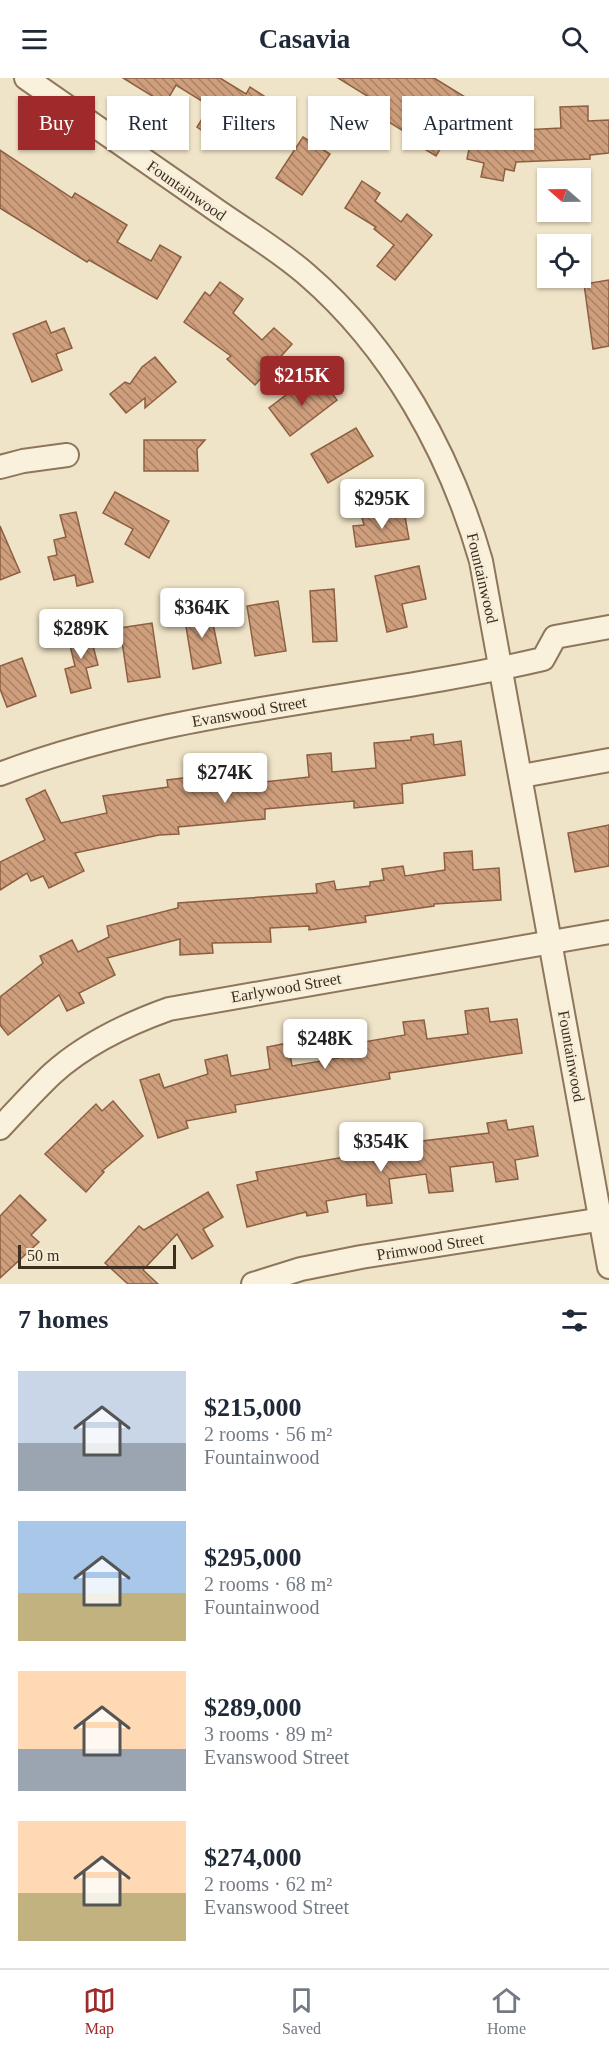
<!DOCTYPE html>
<html lang="en">
<head>
<meta charset="utf-8">
<style>
	body { margin:0; font-family:"Times New Roman",serif; background:#f2f2f3; color:#1f2937; height:100vh; display:flex; flex-direction:column; font-size:22px; white-space:nowrap }
	* { box-sizing:border-box; margin:0 }
	p { font-size:20px; color:#747a83 }
	.icon { flex:none; width:33px; height:33px; fill:none; stroke:currentColor; stroke-width:2; stroke-linecap:round; stroke-linejoin:round }
	.map { position:relative; height:1206px; overflow:hidden }
	.details { display:flex; flex-direction:column; background:#fff; flex:1 }
	.details>* { flex:none }
	.guide { position:absolute; left:18px; top:18px; width:573px; height:54px; display:flex; gap:12px }
	.needle { width:39px; rotate:290deg }
	.fabs { position:absolute; left:537px; top:90px; display:grid; gap:12px }
	.fabs a { display:grid; place-items:center; width:54px; height:54px; border-radius:0px; background:#fff; box-shadow:0 2px 4px #0004; font-size:30px }
	.scale { position:absolute; left:18px; bottom:15px; width:158px; box-sizing:border-box; padding-left:6px; border:3px solid #3d2e20; border-top:0; font-size:16px; line-height:21px; white-space:nowrap; color:#3d2e20; -webkit-text-stroke:4px #f7eed8; paint-order:stroke }
	.price { position:absolute; translate:-50% -51px; padding:0 14px; border-radius:6px; background:#fff; color:#222; font-size:20px; line-height:39px; filter:drop-shadow(0 2px 3px #0008) }
	.price::after { content:''; position:absolute; left:50%; top:36px; width:18px; height:14px; margin-left:-9px; background:inherit; clip-path:polygon(0 0,100% 0,50% 100%) }
	.price.on { background:#9e2a2b; color:#fff }
	ul { padding:0; list-style:none }
	li { display:flex; align-items:center; gap:18px; height:150px; padding:0 18px }
	li span { display:grid; place-items:center; flex:none; width:168px; height:120px; border-radius:0px; color:#555 }
	li>.icon { margin-inline-start:auto }
	span .icon { width:72px; height:72px; fill:#fffc; stroke-width:1 }
	li b { font-size:26px }
	h2 { display:flex; justify-content:space-between; align-items:center; height:72px; padding:0 18px; font-size:26px }
	.chip { padding:0 21px; border-radius:0px; background:#fff; box-shadow:0 2px 4px #0004; font-size:21px; line-height:54px }
	.chip.on { background:#9e2a2b; color:#fff }
	header { display:flex; justify-content:space-between; align-items:center; height:78px; padding:0 18px; background:#fff; font-size:27px; font-weight:800 }
	.dock { display:flex; justify-content:space-around; align-items:center; height:84px; border-top:2px solid #e0e1e3; background:#fff; font-size:16px; color:#747a83 }
	.dock a { display:grid; justify-items:center; gap:3px }
	.dock .on { color:#9e2a2b }
	.map>svg:first-child { display:block }
	.building { fill:url(#building-back-hatch); stroke:#8d5f41; stroke-width:1.5 }
	.lines { fill:none; stroke-linecap:round; stroke-linejoin:round }
	.minor-casing { stroke:#8d765c; stroke-width:26 }
	.minor { stroke:#faf1dc; stroke-width:22 }
	.labels { text-anchor:middle; stroke-width:6; stroke-linejoin:round; paint-order:stroke }
	.street-label { font-size:16px; fill:#3d2e20; stroke:#f7eed8 }
</style>
</head>
<body>
<header><svg class="icon" aria-label="menu" viewBox="0 0 24 24"><path d="M4 6h16M4 12h16M4 18h16"/></svg>Casavia<svg class="icon" aria-label="search" viewBox="0 0 24 24"><circle cx="10" cy="10" r="6"/><path d="M15 15l6 6"/></svg></header>
<div class="map">
<svg width="609" height="1206" viewBox="0 0 609 1206">
	<defs>
		<pattern id="building-back-hatch" width="6" height="6" patternUnits="userSpaceOnUse" patternTransform="scale(1.5)"><rect width="6" height="6" fill="#cf9f7d"/><path d="M-1 5l2 2M0 0l6 6M5-1l2 2" fill="none" stroke="#a98266"/></pattern>
	</defs>
	<rect width="100%" height="100%" fill="#f0e4c8"/>
	<g class="building">
		<polygon points="123,0 220,0 246,16 250,9 275,25 253,61 227,45 216,62 197,49 210,28 176,7 165,26"/>
		<polygon points="338,0 434,0 470,22 436,78 408,61 410,57 371,33 377,24"/>
		<polygon points="588,28 588,43 609,42 609,75 590,77 590,81 516,84 514,93 505,91 503,103 481,99 484,85 467,81 475,42 501,47 504,30 526,35 523,52 561,50 560,29"/>
		<polygon points="303,59 330,76 302,117 276,100"/>
		<polygon points="0,72 72,120 75,115 127,147 117,164 151,183 160,167 181,179 157,221 89,182 87,184 0,130"/>
		<polygon points="362,103 380,115 375,123 401,144 407,136 432,157 395,202 377,188 394,167 374,151 376,149 345,130"/>
		<polygon points="609,202 609,268 593,271 584,206"/>
		<polygon points="220,204 243,221 233,235 262,262 274,250 292,266 255,307 227,281 231,278 184,244 205,214 210,218"/>
		<polygon points="46,243 51,255 64,250 72,270 56,276 62,292 32,304 13,256"/>
		<polygon points="155,279 176,304 145,330 145,320 126,335 110,316 125,304 130,306 142,289"/>
		<polygon points="324,305 337,322 290,358 269,330 299,307 307,317"/>
		<polygon points="356,350 373,378 328,405 311,376"/>
		<polygon points="144,362 205,362 197,371 198,393 144,393"/>
		<polygon points="115,414 169,443 149,480 125,466 133,451 103,435"/>
		<polygon points="404,433 409,461 356,469 353,448 364,447 362,440"/>
		<polygon points="76,434 93,504 77,508 75,497 54,502 48,479 57,477 54,462 66,459 60,437"/>
		<polygon points="0,448 20,494 0,502"/>
		<polygon points="419,488 426,521 402,526 407,549 387,554 375,498"/>
		<polygon points="334,511 337,563 313,564 310,513"/>
		<polygon points="278,523 286,573 255,578 247,528"/>
		<polygon points="210,531 221,585 193,591 184,536"/>
		<polygon points="152,545 160,599 128,604 120,550"/>
		<polygon points="88,549 98,587 86,590 91,610 71,615 65,591 75,588 67,555"/>
		<polygon points="22,580 36,618 7,629 0,611 0,588"/>
		<polygon points="433,656 434,667 461,663 465,697 402,706 403,725 354,730 354,723 265,731 265,741 178,749 179,756 159,757 75,775 84,793 49,810 43,798 31,803 27,795 0,812 0,784 45,762 26,721 45,712 61,745 107,735 103,718 168,709 167,702 191,699 192,706 241,703 240,688 263,687 264,704 309,699 307,677 331,675 332,694 376,690 374,665 411,662 411,659"/>
		<polygon points="609,747 609,788 575,794 568,755"/>
		<polygon points="472,773 473,792 499,790 501,822 434,826 434,828 365,838 366,844 309,852 309,848 270,850 271,864 212,865 213,875 180,877 180,861 107,880 115,897 79,915 84,925 67,933 59,917 8,957 0,947 0,919 43,885 40,878 72,862 78,874 109,859 107,848 178,830 178,825 317,815 316,806 334,803 336,812 370,808 370,804 384,802 382,791 403,788 405,798 445,792 444,775"/>
		<polygon points="488,930 490,944 517,941 522,975 389,995 390,1001 235,1027 236,1034 186,1043 188,1050 158,1060 140,1002 159,996 164,1010 208,996 205,982 227,977 231,998 270,991 267,969 288,965 292,988 339,980 335,956 356,953 358,965 405,957 403,944 424,942 427,961 468,956 465,933"/>
		<polygon points="113,1023 143,1058 102,1093 104,1094 86,1114 45,1076 96,1026 102,1033"/>
		<polygon points="506,1042 508,1052 533,1048 538,1078 515,1082 518,1101 496,1104 493,1084 450,1089 453,1113 429,1115 426,1096 389,1101 392,1125 367,1128 366,1116 326,1123 328,1134 307,1138 306,1134 247,1149 237,1107 258,1102 256,1094 345,1079 423,1070 422,1063 489,1055 487,1045"/>
		<polygon points="208,1114 223,1139 203,1151 213,1168 192,1181 177,1156 143,1192 158,1206 128,1206 105,1185 139,1148 144,1152"/>
		<polygon points="20,1117 46,1142 31,1157 39,1164 0,1200 0,1138"/>
	</g>
	<g class="lines">
		<g class="minor-casing">
			<g id="minor">
				<path d="M26 0C87 42 148 85 209 127 241 150 276 170 306 196 392 270 450 375 481 483L609 1189"/>
				<polyline points="0,389 23,383 67,377"/>
				<path d="M0 696C175 630 362 623 543 581L555 559 609 549"/>
				<polyline points="522,698 609,682"/>
				<path d="M0 1050C17 1032 34 1013 52 996 85 966 127 946 169 931L609 854"/>
				<polyline points="253,1206 301,1191 361,1179 609,1140"/>
			</g>
		</g>
		<use href="#minor" class="minor"/>
	</g>
	<g class="labels">
		<g class="street-label">
			<text transform="translate(187 112) rotate(35)" y="6">Fountainwood</text>
			<text transform="translate(483 500) rotate(77)" y="6">Fountainwood</text>
			<text transform="translate(249 633) rotate(-10)" y="6">Evanswood Street</text>
			<text transform="translate(286 909) rotate(-10)" y="6">Earlywood Street</text>
			<text transform="translate(572 978) rotate(80)" y="6">Fountainwood</text>
			<text transform="translate(430 1168) rotate(-9)" y="6">Primwood Street</text>
		</g>
	</g>
</svg>
<div class="fabs">
<a><svg class="needle" viewBox="-14 -14 28 28"><path d="M0-13l5 13h-10z" fill="#e53935"/><path d="M0 13l5-13h-10z" fill="#747a83"/></svg></a>
<a><svg class="icon" aria-label="locate" viewBox="0 0 24 24"><circle cx="12" cy="12" r="6"/><path d="M12 2v4M12 18v4M2 12h4M18 12h4"/></svg></a>
</div>
<div class="scale">50 m</div>
<b class="price on" style="left:302px;top:329px">$215K</b>
<b class="price" style="left:382px;top:452px">$295K</b>
<b class="price" style="left:202px;top:561px">$364K</b>
<b class="price" style="left:81px;top:582px">$289K</b>
<b class="price" style="left:225px;top:726px">$274K</b>
<b class="price" style="left:325px;top:992px">$248K</b>
<b class="price" style="left:381px;top:1095px">$354K</b>
<div class="guide">
<a class="chip on">Buy</a>
<a class="chip">Rent</a>
<a class="chip">Filters</a>
<a class="chip">New</a>
<a class="chip">Apartment</a>
</div>
</div>
<section class="details">
<h2>7 homes<svg class="icon" aria-label="filters" viewBox="0 0 24 24"><path d="M4 7h16M4 17h16"/><circle cx="9" cy="7" r="2"/><circle cx="15" cy="17" r="2"/></svg></h2>
<ul>
<li><span style="background:linear-gradient(#c9d6e8 60%,#9aa5b1 0)"><svg class="icon" aria-label="home" viewBox="0 0 24 24"><path d="M3 11l9-7 9 7M6 9v11h12V9"/></svg></span><div><b>$215,000</b><p>2 rooms · 56 m²</p><p>Fountainwood</p></div></li>
<li><span style="background:linear-gradient(#a9c7e8 60%,#c2b280 0)"><svg class="icon" aria-label="home" viewBox="0 0 24 24"><path d="M3 11l9-7 9 7M6 9v11h12V9"/></svg></span><div><b>$295,000</b><p>2 rooms · 68 m²</p><p>Fountainwood</p></div></li>
<li><span style="background:linear-gradient(#ffd9b3 65%,#9aa5b1 0)"><svg class="icon" aria-label="home" viewBox="0 0 24 24"><path d="M3 11l9-7 9 7M6 9v11h12V9"/></svg></span><div><b>$289,000</b><p>3 rooms · 89 m²</p><p>Evanswood Street</p></div></li>
<li><span style="background:linear-gradient(#ffd9b3 60%,#c2b280 0)"><svg class="icon" aria-label="home" viewBox="0 0 24 24"><path d="M3 11l9-7 9 7M6 9v11h12V9"/></svg></span><div><b>$274,000</b><p>2 rooms · 62 m²</p><p>Evanswood Street</p></div></li>
</ul>
</section>
<nav class="dock">
<a class="on"><svg class="icon" aria-label="map" viewBox="0 0 24 24"><path d="M3 6l6-2 6 2 6-2v14l-6 2-6-2-6 2zM9 4v14M15 6v14"/></svg>Map</a>
<a><svg class="icon" aria-label="saved" viewBox="0 0 24 24"><path d="M7 4h10v16l-5-4-5 4z"/></svg>Saved</a>
<a><svg class="icon" aria-label="home" viewBox="0 0 24 24"><path d="M3 11l9-7 9 7M6 9v11h12V9"/></svg>Home</a>
</nav>
</body>
</html>
